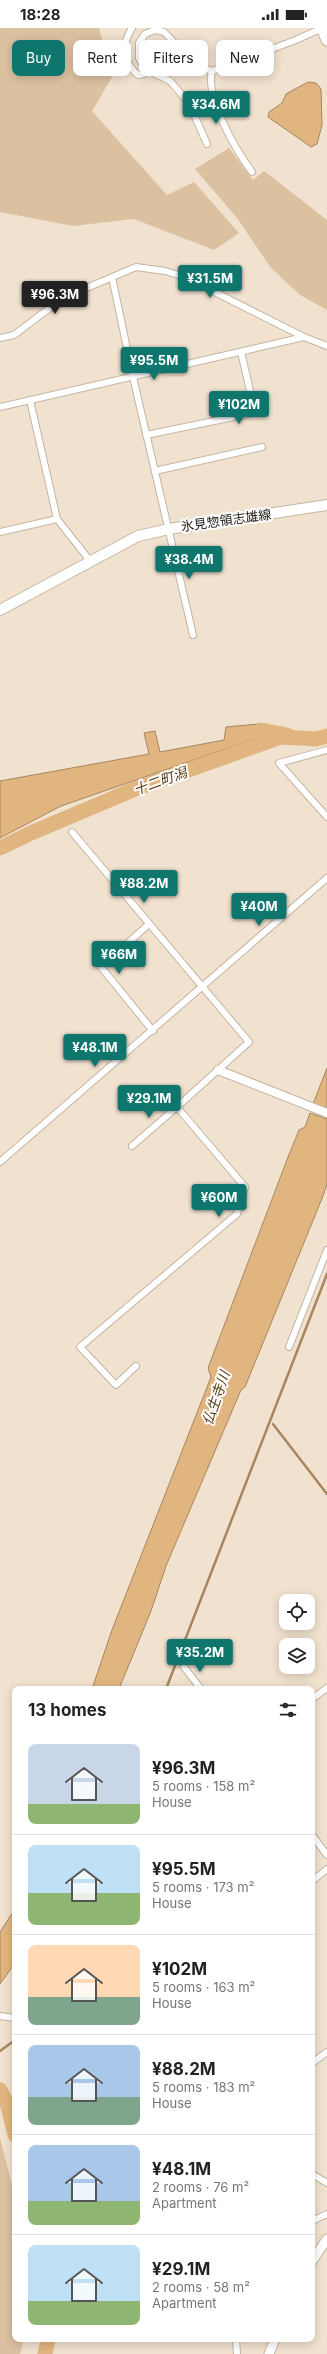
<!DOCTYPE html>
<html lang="en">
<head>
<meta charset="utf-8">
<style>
	body { margin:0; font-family:Inter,"Noto Sans JP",sans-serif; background:#f2f2f2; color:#222; height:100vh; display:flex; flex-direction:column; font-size:15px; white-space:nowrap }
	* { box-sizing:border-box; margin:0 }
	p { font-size:13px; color:#767676 }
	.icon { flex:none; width:22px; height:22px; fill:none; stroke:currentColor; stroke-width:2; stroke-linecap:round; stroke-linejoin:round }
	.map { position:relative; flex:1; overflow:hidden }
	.details { position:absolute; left:12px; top:1658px; width:303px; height:656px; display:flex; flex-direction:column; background:#fff; border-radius:8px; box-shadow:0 2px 10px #0003 }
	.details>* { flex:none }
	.top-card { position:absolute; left:12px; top:12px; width:303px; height:36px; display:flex; gap:8px }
	.fabs { position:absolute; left:279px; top:1566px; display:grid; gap:8px }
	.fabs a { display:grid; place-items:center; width:36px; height:36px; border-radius:8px; background:#fff; box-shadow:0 2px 10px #0003; font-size:20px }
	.price { position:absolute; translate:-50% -34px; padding:0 9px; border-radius:4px; background:#0f766e; color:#fff; font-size:13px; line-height:26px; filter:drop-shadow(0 1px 2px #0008) }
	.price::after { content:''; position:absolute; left:50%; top:24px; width:12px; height:9px; margin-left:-6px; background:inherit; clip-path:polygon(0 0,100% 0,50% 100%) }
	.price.on { background:#222; color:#fff }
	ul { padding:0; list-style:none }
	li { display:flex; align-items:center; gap:12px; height:100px; padding:0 16px }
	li+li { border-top:1px solid #e0e0e0 }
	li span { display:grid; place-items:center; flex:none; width:112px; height:80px; border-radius:8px; color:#555 }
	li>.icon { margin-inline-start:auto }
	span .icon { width:48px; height:48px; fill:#fffc; stroke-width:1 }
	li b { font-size:17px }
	h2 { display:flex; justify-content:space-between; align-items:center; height:48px; padding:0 16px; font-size:17px }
	.chip { padding:0 14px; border-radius:8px; background:#fff; box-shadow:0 2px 10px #0003; font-size:14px; line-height:36px }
	.chip.on { background:#0f766e; color:#fff }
	.status { display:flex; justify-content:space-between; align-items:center; height:28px; padding:0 20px; background:#fff; direction:ltr }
	.status svg { height:11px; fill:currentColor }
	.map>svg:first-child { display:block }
	.green { fill:#dcc1a1 }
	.water { fill:#e1b57f; stroke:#a7865f }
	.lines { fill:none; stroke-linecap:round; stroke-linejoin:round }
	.stream { stroke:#a7865f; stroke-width:2.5 }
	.river { stroke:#e1b57f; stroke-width:15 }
	.minor-casing { stroke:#c4b5a3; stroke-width:8 }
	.tertiary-casing { stroke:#c4b5a3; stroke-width:10 }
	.secondary-casing { stroke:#c4b5a3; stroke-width:11 }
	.primary-casing { stroke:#c4b5a3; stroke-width:12 }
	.trunk-casing { stroke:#c4b5a3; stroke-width:13 }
	.minor { stroke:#fff; stroke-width:6 }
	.tertiary { stroke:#fff; stroke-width:8 }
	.secondary { stroke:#fff; stroke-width:9 }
	.primary { stroke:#fff; stroke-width:10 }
	.trunk { stroke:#fff; stroke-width:11 }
	.labels { text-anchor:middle; stroke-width:4; stroke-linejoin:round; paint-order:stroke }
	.street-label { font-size:13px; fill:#201a14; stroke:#fff }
	.water-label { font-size:14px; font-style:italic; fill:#583a10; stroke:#fff }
</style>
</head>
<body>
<div class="status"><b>18:28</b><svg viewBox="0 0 49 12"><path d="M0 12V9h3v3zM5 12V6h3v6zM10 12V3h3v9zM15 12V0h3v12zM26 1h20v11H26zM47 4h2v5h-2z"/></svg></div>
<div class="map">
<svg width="327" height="2326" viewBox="0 0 327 2326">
	<rect width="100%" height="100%" fill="#f1e1cf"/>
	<g class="green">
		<polygon points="0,0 99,0 112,49 92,83 167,167 194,154 239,205 214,222 134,191 73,198 0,184"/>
		<polygon points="229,120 253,152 264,143 327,192 327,282 300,267 271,240 237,190 195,141"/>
		<polygon points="0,2110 15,2169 15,2311 24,2311 20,2326 0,2326"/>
	</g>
	<g class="water">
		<polygon points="308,54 316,55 321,61 322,97 317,116 311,119 268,89 269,84 282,75 286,66"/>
		<polygon points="259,696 263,708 61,778 0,810 0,753 149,726 144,705 155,703 160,724 224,712 226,699"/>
		<polygon points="327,1040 327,1081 313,1076"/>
		<polygon points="310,1085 327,1091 327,1156 323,1168 245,1359 241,1362 166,1538 151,1583 119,1661 92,1661 112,1602 211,1349 208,1340 288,1129 299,1102 305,1099"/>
		<polygon points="15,1881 15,1935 0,1956 0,1904"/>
	</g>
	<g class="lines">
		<g class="stream">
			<polyline points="273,1396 327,1466"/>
			<polyline points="166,1661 327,1246"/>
			<polyline points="0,2023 15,2012"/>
		</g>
		<g class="river">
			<polyline points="261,702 287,707"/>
			<polyline points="0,820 31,805 135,761 281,709 316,711 327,708"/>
			<polyline points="0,2062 7,2075 15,2107"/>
			<polyline points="45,2326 48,2311"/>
		</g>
		<g class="minor-casing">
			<g id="minor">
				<path d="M132 0C121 17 123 34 138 47L144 46 145 41"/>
				<path d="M212 43C205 70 236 122 252 144"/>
				<polyline points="207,116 189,75 170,53 145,41 139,30 139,15 145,6 155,2 164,4 197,38 212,43 296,12 322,0"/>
				<polyline points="112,249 133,349 193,607"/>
				<polyline points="0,310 14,307 63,270 136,239 165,243 185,249 304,309 327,318"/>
				<polyline points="30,372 57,491 91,534"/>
				<polyline points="0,379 304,309"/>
				<polyline points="146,407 253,385 254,380 241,324"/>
				<polyline points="155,443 262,419"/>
				<polyline points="0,504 57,491"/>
				<polyline points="327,722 279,735 327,789"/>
				<polyline points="72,804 249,1014 177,1079 245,1159 237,1186 80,1319 116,1357 136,1338"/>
				<polyline points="149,896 101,939 153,1003"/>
				<polyline points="132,1118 177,1079"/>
				<polyline points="0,1134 327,850"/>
				<polyline points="289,1319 327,1222"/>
				<polyline points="184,1639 201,1661"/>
				<polyline points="312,1671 327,1660"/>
				<polyline points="312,1807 327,1827"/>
				<polyline points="312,1853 327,1841"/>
				<polyline points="0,1988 15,1990"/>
				<polyline points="312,2035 327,2024"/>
				<polyline points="312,2146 327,2155"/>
				<polyline points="312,2193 327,2186"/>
				<polyline points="236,2311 237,2326"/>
			</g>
		</g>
		<g class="tertiary-casing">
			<polyline id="tertiary" points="218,1042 327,1085"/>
		</g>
		<g class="secondary-casing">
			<g id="secondary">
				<polyline points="312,2233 327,2211"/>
				<polyline points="269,2326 275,2311"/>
			</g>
		</g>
		<g class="primary-casing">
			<polyline id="primary" points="0,582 138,508 169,501 327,477"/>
		</g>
		<g class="trunk-casing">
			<polyline id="trunk" points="322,0 327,12"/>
		</g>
		<use href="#minor" class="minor"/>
		<use href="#tertiary" class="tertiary"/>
		<use href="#secondary" class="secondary"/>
		<use href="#primary" class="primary"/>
		<use href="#trunk" class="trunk"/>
	</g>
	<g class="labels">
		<g class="street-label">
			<text transform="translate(226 492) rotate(-8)" y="5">氷見惣領志雄線</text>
		</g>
		<g class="water-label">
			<text transform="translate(160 753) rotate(-20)" y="5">十二町潟</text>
			<text transform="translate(216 1370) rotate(-71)" y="5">仏生寺川</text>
		</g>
	</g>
</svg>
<div class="fabs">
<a><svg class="icon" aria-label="locate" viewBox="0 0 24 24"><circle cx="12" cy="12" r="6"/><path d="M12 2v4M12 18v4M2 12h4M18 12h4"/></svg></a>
<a><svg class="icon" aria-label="layers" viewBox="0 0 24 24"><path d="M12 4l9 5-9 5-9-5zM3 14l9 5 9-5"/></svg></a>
</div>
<b class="price" style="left:216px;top:97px">¥34.6M</b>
<b class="price" style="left:210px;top:271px">¥31.5M</b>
<b class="price on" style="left:55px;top:287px">¥96.3M</b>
<b class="price" style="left:154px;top:353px">¥95.5M</b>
<b class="price" style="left:239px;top:397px">¥102M</b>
<b class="price" style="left:189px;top:552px">¥38.4M</b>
<b class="price" style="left:144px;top:876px">¥88.2M</b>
<b class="price" style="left:259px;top:899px">¥40M</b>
<b class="price" style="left:119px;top:947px">¥66M</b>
<b class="price" style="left:95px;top:1040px">¥48.1M</b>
<b class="price" style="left:149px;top:1091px">¥29.1M</b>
<b class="price" style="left:219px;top:1190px">¥60M</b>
<b class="price" style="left:200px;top:1645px">¥35.2M</b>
<div class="top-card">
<a class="chip on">Buy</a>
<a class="chip">Rent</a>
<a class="chip">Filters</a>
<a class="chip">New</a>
</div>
<section class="details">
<h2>13 homes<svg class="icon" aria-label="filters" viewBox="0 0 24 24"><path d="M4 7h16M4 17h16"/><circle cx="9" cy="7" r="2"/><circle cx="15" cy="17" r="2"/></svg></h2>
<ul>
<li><span style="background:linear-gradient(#c9d6e8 75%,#8fb573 0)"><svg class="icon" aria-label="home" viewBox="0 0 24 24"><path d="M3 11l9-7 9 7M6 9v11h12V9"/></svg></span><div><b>¥96.3M</b><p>5 rooms · 158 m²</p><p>House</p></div></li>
<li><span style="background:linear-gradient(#bfe0f5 60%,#8fb573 0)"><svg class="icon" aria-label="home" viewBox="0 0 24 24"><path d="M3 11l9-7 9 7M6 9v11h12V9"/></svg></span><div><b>¥95.5M</b><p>5 rooms · 173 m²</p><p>House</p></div></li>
<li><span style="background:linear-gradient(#ffd9b3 65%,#7fa58c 0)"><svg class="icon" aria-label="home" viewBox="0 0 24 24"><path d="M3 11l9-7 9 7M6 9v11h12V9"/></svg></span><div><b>¥102M</b><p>5 rooms · 163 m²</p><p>House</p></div></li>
<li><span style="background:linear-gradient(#a9c7e8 65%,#7fa58c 0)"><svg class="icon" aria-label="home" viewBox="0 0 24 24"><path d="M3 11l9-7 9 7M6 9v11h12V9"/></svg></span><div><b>¥88.2M</b><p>5 rooms · 183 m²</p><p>House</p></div></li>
<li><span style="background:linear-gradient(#a9c7e8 70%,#8fb573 0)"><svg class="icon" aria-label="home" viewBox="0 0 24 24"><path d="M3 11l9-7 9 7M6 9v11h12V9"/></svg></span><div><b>¥48.1M</b><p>2 rooms · 76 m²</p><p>Apartment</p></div></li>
<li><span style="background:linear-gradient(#bfe0f5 70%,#8fb573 0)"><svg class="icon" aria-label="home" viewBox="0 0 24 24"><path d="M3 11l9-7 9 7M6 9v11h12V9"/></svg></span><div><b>¥29.1M</b><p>2 rooms · 58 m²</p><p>Apartment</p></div></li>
</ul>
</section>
</div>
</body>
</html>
